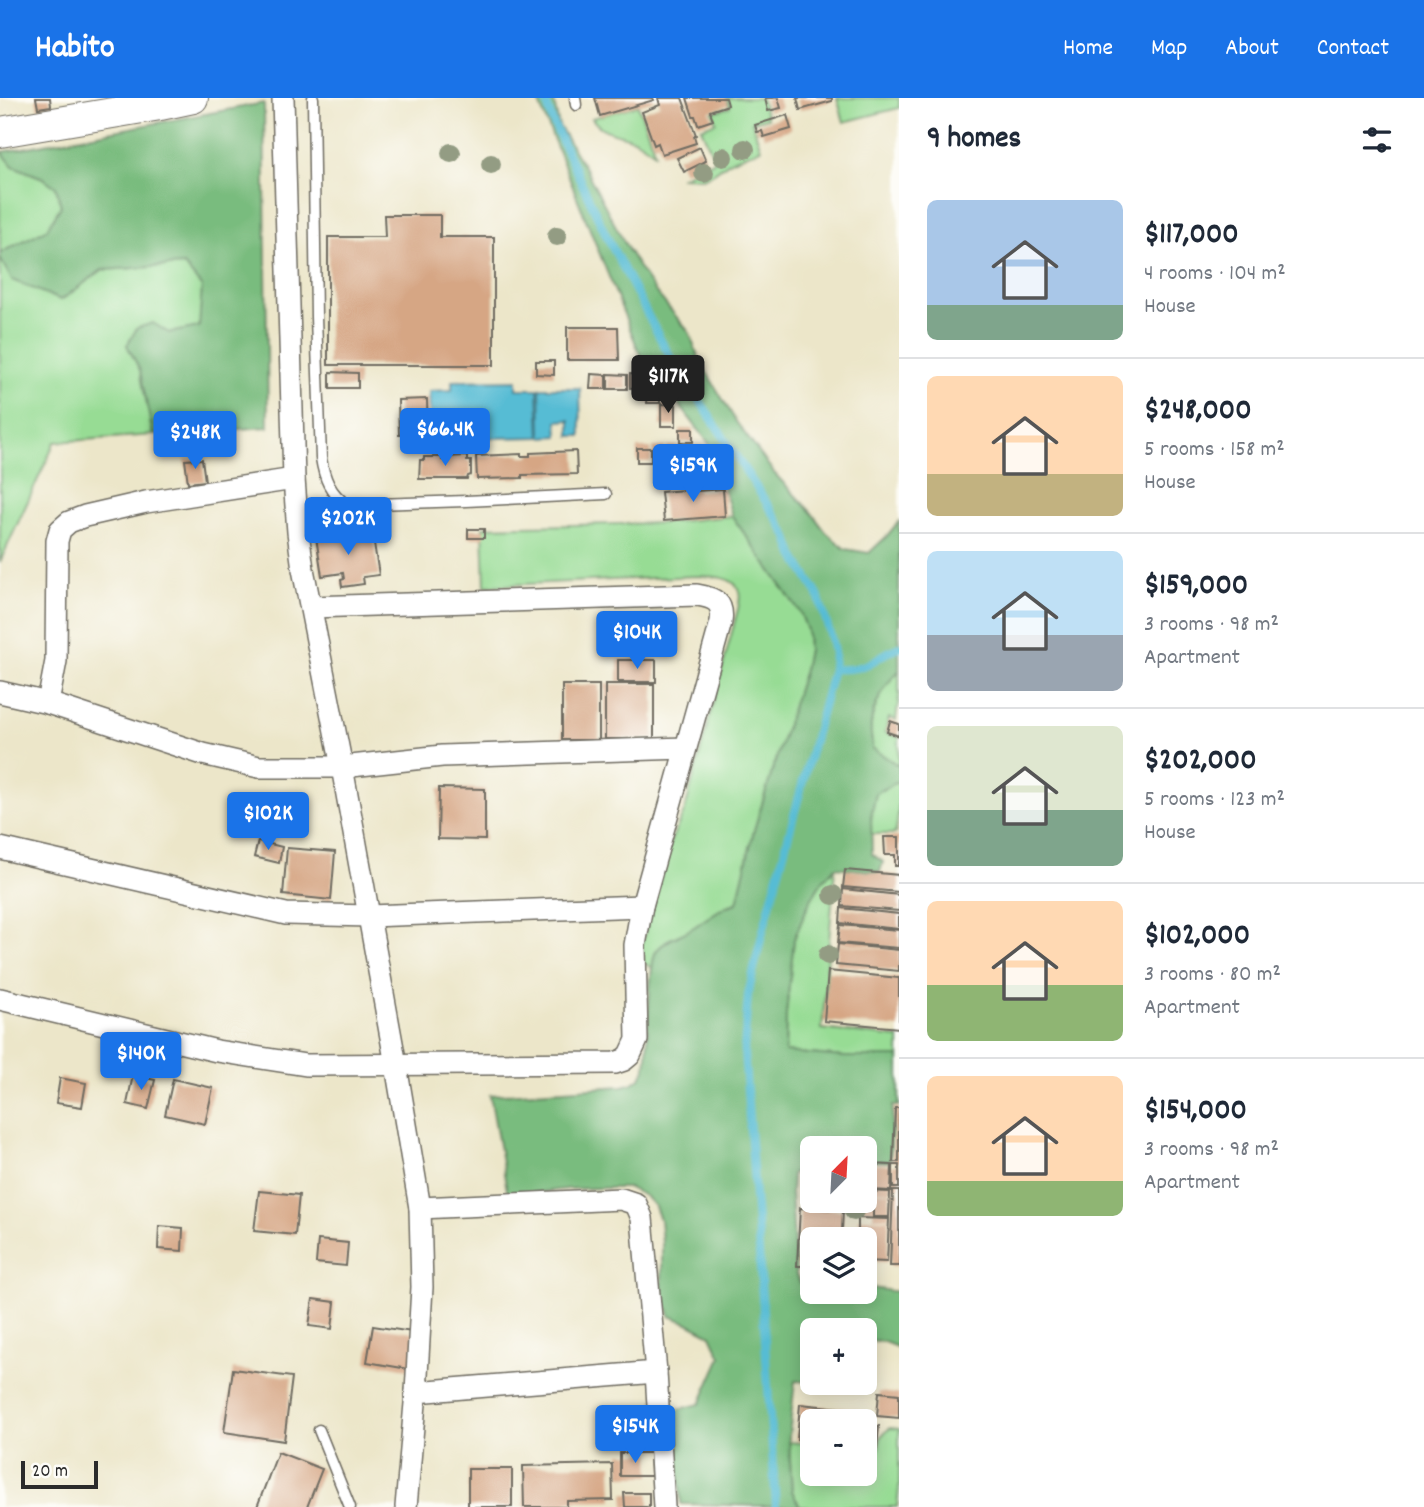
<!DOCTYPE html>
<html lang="en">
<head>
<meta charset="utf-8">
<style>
	body { margin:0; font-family:Dekko,sans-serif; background:#f6f6f7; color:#1f2937; height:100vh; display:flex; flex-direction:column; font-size:26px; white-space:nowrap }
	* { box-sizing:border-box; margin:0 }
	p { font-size:23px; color:#747a83 }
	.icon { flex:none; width:38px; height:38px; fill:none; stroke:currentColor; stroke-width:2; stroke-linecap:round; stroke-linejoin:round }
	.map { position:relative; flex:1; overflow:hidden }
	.drawer { display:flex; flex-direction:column; background:#fff; width:525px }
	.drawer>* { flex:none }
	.needle { width:46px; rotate:24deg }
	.controls { position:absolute; left:800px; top:1038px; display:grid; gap:14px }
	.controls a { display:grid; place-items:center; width:77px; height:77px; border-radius:10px; background:#fff; box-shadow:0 4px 18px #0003; font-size:35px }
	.scale { position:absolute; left:21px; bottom:18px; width:77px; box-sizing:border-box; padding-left:7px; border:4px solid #2b2b2b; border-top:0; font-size:19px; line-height:24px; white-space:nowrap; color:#2b2b2b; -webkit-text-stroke:5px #fdfcf7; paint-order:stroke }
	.price { position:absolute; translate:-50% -60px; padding:0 16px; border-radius:7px; background:#1a73e8; color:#fff; font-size:23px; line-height:46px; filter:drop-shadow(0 2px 4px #0008) }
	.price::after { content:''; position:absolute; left:50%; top:42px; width:21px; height:16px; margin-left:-10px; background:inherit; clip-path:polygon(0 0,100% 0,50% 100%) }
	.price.on { background:#222; color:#fff }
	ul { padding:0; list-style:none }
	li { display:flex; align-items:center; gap:21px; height:175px; padding:0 28px }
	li+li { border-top:2px solid #e0e1e3 }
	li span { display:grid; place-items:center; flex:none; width:196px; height:140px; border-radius:10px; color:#555 }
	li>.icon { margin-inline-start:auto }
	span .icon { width:84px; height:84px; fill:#fffc; stroke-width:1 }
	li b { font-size:30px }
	h2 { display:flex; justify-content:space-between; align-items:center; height:84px; padding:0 28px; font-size:30px }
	header { display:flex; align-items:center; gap:42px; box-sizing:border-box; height:98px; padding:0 35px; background:#1a73e8; color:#fff }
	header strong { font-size:33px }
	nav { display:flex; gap:38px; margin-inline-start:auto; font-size:24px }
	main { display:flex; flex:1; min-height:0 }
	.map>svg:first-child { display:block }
	.green { fill:#97dc94; stroke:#618460; stroke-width:2 }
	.forest { fill:#79bc7e; stroke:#527454; stroke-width:2 }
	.water { fill:#56bcd4; stroke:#407480; stroke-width:2 }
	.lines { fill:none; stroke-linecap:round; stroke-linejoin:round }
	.stream { stroke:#56bcd4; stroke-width:8 }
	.building { fill:#d6a684 }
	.service-casing { stroke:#6f6c62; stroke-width:13 }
	.minor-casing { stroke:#6f6c62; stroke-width:24 }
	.secondary-casing { stroke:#6f6c62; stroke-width:32 }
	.service { stroke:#fff; stroke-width:10 }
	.minor { stroke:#fff; stroke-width:21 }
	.secondary { stroke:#fff; stroke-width:30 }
	.tree { fill:#939c83 }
</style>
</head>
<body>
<header>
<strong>Habito</strong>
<nav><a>Home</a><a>Map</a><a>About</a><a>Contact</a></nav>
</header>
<main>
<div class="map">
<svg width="899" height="1409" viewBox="0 0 899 1409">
	<rect width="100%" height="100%" fill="#fdfcf7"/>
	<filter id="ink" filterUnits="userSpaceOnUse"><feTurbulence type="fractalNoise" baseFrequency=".0143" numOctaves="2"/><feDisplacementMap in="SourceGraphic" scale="14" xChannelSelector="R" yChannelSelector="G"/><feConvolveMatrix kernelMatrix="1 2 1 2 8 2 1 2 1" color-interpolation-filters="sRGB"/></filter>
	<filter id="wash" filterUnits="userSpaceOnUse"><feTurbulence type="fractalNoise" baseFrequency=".00686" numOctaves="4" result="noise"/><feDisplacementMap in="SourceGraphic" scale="28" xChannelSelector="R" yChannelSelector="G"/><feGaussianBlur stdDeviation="1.57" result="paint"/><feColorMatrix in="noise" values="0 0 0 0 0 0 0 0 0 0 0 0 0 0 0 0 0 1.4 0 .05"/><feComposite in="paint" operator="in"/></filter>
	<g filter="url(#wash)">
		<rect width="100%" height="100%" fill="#ece6c9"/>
		<g class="green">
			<polygon points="727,0 761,0 767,20 752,24 761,51 732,62 714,75 702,80 682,79 715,62 701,30 716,24 713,14 730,9"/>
			<polygon points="837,0 899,0 899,10 844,24"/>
			<path d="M638 7 655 55C649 51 643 46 636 42 621 35 601 36 592 20Z"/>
			<polygon points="0,54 2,54 13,68 43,80 56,89 61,108 47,131 0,155"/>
			<polygon points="0,160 12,182 61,202 102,172 184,167 202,189 200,229 169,235 127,247 140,272 153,337 55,344 0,464"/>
			<path d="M732 418 800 514 807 532 808 552 804 572 754 732 737 805 726 808 691 832 667 842 655 855 652 870 640 863V852L671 742 685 712 738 511C739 505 741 499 739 493 735 478 710 478 697 478L485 488 483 429 664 425Z"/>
			<path d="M899 573V598L896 622 889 620 885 634 899 639V668L872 650C872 642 870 634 871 627 872 609 886 585 899 573Z"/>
			<path d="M899 683C899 699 899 722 895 736H871V719L876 695Z"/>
			<polygon points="835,769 822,931 899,940 899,959 845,959 785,954 786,916 794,841 809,805 821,785"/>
			<polygon points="890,1330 899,1331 899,1391 897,1409 800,1409 792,1393 789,1344 812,1346 812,1376 864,1376 865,1351 879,1352 881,1338"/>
		</g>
		<g class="forest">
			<path d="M537 0H553L559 28 586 72 632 159 654 192 689 234 701 265 737 325 775 376 811 414 826 434 845 451 869 455 886 439 899 423V573C886 585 872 609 871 627 870 634 872 642 872 650L899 668V683L876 695 871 718 872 756 883 764 880 774 835 769 821 785 809 805 794 841 786 916 785 954 845 959H899V1008H893L890 1064 865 1063 864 1050H812V1061L792 1076 791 1094 796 1177 803 1190 812 1189V1194H864L865 1189 899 1194V1250L884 1244 865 1242 864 1232H812V1284L795 1283 789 1338 790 1364 792 1393 800 1409 681 1406 675 1312 700 1306 721 1259 711 1237 686 1224 670 1218 662 1191V1145L660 1122 655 1109 645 1098 629 1090H605L568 1091 508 1098 490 997 623 988C640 984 645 978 647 961 648 941 648 864 657 852 667 840 681 838 694 829 708 820 720 809 737 805L754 732 804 572 808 552 807 532 800 514 732 418 711 348 640 256Z"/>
			<polygon points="264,5 268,329 153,337 140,272 127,247 137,230 153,225 169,235 199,229 202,189 184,167 102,172 61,202 12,182 0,160 0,155 47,131 61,108 56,89 43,80 13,68 2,54"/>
		</g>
		<g class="water">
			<polygon points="517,282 517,291 538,291 540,339 431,341 429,293 452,292 452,283"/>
			<polygon points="540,290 580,290 581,338 570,338 570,322 557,323 558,338 541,339"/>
		</g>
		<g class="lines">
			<g class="stream">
				<polyline points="545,0 552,22 609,143 664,248 779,424 787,437 794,457 818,497 831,539 834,555 833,571 762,837 748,897 744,953 757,1124 776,1409"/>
				<path d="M833 571C845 572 857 571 868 566 879 560 886 554 899 549"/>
			</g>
		</g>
		<g id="blocks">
			<g class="building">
				<polygon points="36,0 50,0 51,8 38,10"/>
				<polygon points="595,0 653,0 654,2 600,18"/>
				<polygon points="658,0 682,0 696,37 694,38 696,45 662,56 658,45 654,47 642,14 660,7"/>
				<polygon points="687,0 726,0 728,7 710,13 713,22 698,27 695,18 693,18"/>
				<polygon points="765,0 778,0 781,10 768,13"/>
				<polygon points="797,0 832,0 832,3 800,12"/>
				<polygon points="787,17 791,31 764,39 762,33 757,34 755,27"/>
				<polygon points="700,49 706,63 684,74 677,60"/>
				<polygon points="384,117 440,117 440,139 494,139 494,267 328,267 328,139 385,139"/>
				<polygon points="567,229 618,229 619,262 567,262"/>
				<polygon points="536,263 554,263 554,277 536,276"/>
				<polygon points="330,274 358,275 358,290 330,290"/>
				<polygon points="591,276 606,277 606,291 590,291"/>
				<polygon points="608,276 627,277 627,291 608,291"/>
				<polygon points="630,276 645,277 645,290 630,290"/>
				<rect x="647" y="291" width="13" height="14"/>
				<polygon points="427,301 428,337 399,337 398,302"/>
				<polygon points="661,306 676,307 676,328 661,328"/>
				<rect x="680" y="331" width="13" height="13"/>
				<rect x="667" y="348" width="26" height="13"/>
				<polygon points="695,348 707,348 708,359 695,360"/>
				<rect x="653" y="349" width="12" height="14"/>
				<rect x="637" y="350" width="14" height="14"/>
				<polygon points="576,353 577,376 522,377 522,380 477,381 476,358 521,356 521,358 530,358 530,355"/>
				<polygon points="467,358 467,363 471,363 471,377 468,378 467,381 419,381 420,362 424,362 424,359 442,359 442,362 446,362 446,359"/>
				<polygon points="202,361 205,383 188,385 185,362"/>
				<polygon points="697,391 698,393 723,391 725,418 664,423 661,394"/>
				<rect x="468" y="431" width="16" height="9"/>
				<polygon points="372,433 379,477 363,479 364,486 342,489 341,482 344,481 343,475 322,478 316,439 353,434"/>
				<rect x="618" y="562" width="38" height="22"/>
				<rect x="605" y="586" width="49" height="55"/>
				<rect x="562" y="587" width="37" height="55"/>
				<polygon points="890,623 899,626 899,638 887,634"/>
				<polygon points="439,690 485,691 485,742 438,741"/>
				<polygon points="884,739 899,739 899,768 895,768 895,757 885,757"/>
				<polygon points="258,743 282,749 279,765 254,759"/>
				<polygon points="287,750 335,754 331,802 283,797"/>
				<polygon points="845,772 899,777 899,794 843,789"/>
				<polygon points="843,791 899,797 899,813 842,808"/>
				<polygon points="841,810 899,816 899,831 840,825"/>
				<polygon points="840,827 899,832 899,850 838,845"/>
				<polygon points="838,846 899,852 899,873 836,867"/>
				<polygon points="828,873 899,880 899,930 824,923"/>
				<polygon points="133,977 155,982 148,1011 127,1006"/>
				<polygon points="60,980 86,985 82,1009 56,1005"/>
				<polygon points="173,981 213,990 205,1026 165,1017"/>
				<polygon points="895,1010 899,1010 899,1064 893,1064"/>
				<polygon points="870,1066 892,1067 891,1093 869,1092"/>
				<rect x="893" y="1067" width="6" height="23"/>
				<polygon points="803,1068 812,1068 812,1101 802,1100"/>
				<polygon points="259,1093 299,1097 295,1137 254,1133"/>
				<polygon points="864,1093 890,1094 889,1119 873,1119 873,1112 862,1112"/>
				<polygon points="893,1093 899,1093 899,1168 890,1168"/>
				<polygon points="800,1110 843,1112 842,1133 848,1133 848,1141 812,1141 812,1168 797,1168"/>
				<polygon points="858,1120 889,1121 887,1164 864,1163 864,1141 861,1141 861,1137 858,1137"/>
				<polygon points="159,1128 183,1130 182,1153 158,1151"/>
				<polygon points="318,1142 348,1145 346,1168 316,1165"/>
				<polygon points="313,1201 335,1204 332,1231 309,1228"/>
				<polygon points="373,1228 419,1235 414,1272 367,1264"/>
				<polygon points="864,1251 869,1251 867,1290 836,1289 836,1284 864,1284"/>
				<polygon points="233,1271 292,1279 284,1343 224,1334"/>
				<polygon points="879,1294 899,1296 899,1320 877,1318"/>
				<polygon points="800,1306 849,1311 847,1323 812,1323 812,1344 797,1342"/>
				<polygon points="864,1327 879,1328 877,1350 864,1349"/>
				<polygon points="278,1354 322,1371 307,1409 257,1409"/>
				<polygon points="620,1355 650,1355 651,1378 620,1378"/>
				<polygon points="612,1366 613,1402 567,1403 567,1409 524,1409 523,1368"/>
				<rect x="468" y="1371" width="44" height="38"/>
				<polygon points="624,1395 649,1395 649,1409 625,1409"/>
			</g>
		</g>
	</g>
	<g filter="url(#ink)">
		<use href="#blocks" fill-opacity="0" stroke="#6f6c62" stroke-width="2"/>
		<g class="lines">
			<g class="service-casing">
				<g id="service">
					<path d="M313 0 316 219 321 360C324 380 330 395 347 407L466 403 606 396"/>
					<polyline points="575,0 576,7"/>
					<polyline points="319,1332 350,1409"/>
				</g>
			</g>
			<g class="minor-casing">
				<g id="minor">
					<polyline points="283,0 294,381 298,434 303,471 342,669 396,967 420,1110 422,1189 416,1294 406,1409"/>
					<polyline points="0,594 48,605 203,656 259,669 342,669 442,658 685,650"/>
					<polyline points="48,605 56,563 57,443 60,432 69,424 85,418 146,404 294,381"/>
					<polyline points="0,750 286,816 369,818 642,808"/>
					<path d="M0 901 217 953 306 967 615 965 624 962 630 957 637 942 635 847 642 808 721 524C724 504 715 500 697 497L311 509"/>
					<polyline points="420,1110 621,1101 636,1106 642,1120 656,1274 664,1409"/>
					<polyline points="416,1294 656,1274"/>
				</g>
			</g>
			<g class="secondary-casing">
				<polyline id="secondary" points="0,34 160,7 193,0"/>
			</g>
			<use href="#service" class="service"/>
			<use href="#minor" class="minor"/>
			<use href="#secondary" class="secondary"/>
		</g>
		<g class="tree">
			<circle cx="745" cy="51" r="10"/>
			<circle cx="451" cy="55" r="10"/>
			<circle cx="723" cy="59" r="10"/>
			<circle cx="491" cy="66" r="10"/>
			<circle cx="704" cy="75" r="10"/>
			<circle cx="557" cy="138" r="10"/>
			<circle cx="833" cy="797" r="10"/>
			<circle cx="828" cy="857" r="10"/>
			<circle cx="854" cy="1113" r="10"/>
		</g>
	</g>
</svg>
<div class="controls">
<a><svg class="needle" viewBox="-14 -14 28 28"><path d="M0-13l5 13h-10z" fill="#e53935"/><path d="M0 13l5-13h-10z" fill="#747a83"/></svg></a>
<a><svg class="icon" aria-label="layers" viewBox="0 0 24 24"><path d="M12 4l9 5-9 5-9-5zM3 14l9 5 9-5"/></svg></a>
<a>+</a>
<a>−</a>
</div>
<div class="scale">20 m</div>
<b class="price on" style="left:668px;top:317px">$117K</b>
<b class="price" style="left:445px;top:370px">$66.4K</b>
<b class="price" style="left:195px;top:373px">$248K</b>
<b class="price" style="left:693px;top:406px">$159K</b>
<b class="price" style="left:348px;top:459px">$202K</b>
<b class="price" style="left:637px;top:573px">$104K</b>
<b class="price" style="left:268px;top:754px">$102K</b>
<b class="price" style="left:141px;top:994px">$140K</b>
<b class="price" style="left:635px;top:1367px">$154K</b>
</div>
<section class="drawer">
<h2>9 homes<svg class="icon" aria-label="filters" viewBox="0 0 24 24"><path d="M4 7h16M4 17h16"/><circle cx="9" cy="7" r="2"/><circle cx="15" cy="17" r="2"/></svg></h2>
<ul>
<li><span style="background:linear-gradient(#a9c7e8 75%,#7fa58c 0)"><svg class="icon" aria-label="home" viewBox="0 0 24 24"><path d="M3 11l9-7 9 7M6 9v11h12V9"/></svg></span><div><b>$117,000</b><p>4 rooms · 104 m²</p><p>House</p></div></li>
<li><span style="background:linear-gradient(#ffd9b3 70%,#c2b280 0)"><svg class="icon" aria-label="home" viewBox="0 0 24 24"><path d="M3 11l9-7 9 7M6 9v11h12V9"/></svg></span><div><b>$248,000</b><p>5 rooms · 158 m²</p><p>House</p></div></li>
<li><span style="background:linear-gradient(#bfe0f5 60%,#9aa5b1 0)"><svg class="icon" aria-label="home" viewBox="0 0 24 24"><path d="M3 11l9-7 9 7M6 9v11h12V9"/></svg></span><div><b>$159,000</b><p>3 rooms · 98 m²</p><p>Apartment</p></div></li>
<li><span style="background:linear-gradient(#dfe7d0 60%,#7fa58c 0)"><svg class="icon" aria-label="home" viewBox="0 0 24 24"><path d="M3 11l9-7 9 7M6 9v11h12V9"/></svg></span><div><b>$202,000</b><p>5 rooms · 123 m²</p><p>House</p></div></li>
<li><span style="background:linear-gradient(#ffd9b3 60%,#8fb573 0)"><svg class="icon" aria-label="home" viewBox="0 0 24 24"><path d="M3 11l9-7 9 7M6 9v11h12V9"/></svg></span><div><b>$102,000</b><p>3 rooms · 80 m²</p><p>Apartment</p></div></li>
<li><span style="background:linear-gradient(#ffd9b3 75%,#8fb573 0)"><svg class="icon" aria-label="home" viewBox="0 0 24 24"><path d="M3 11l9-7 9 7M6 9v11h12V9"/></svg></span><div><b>$154,000</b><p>3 rooms · 98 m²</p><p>Apartment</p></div></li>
</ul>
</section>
</main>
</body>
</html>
